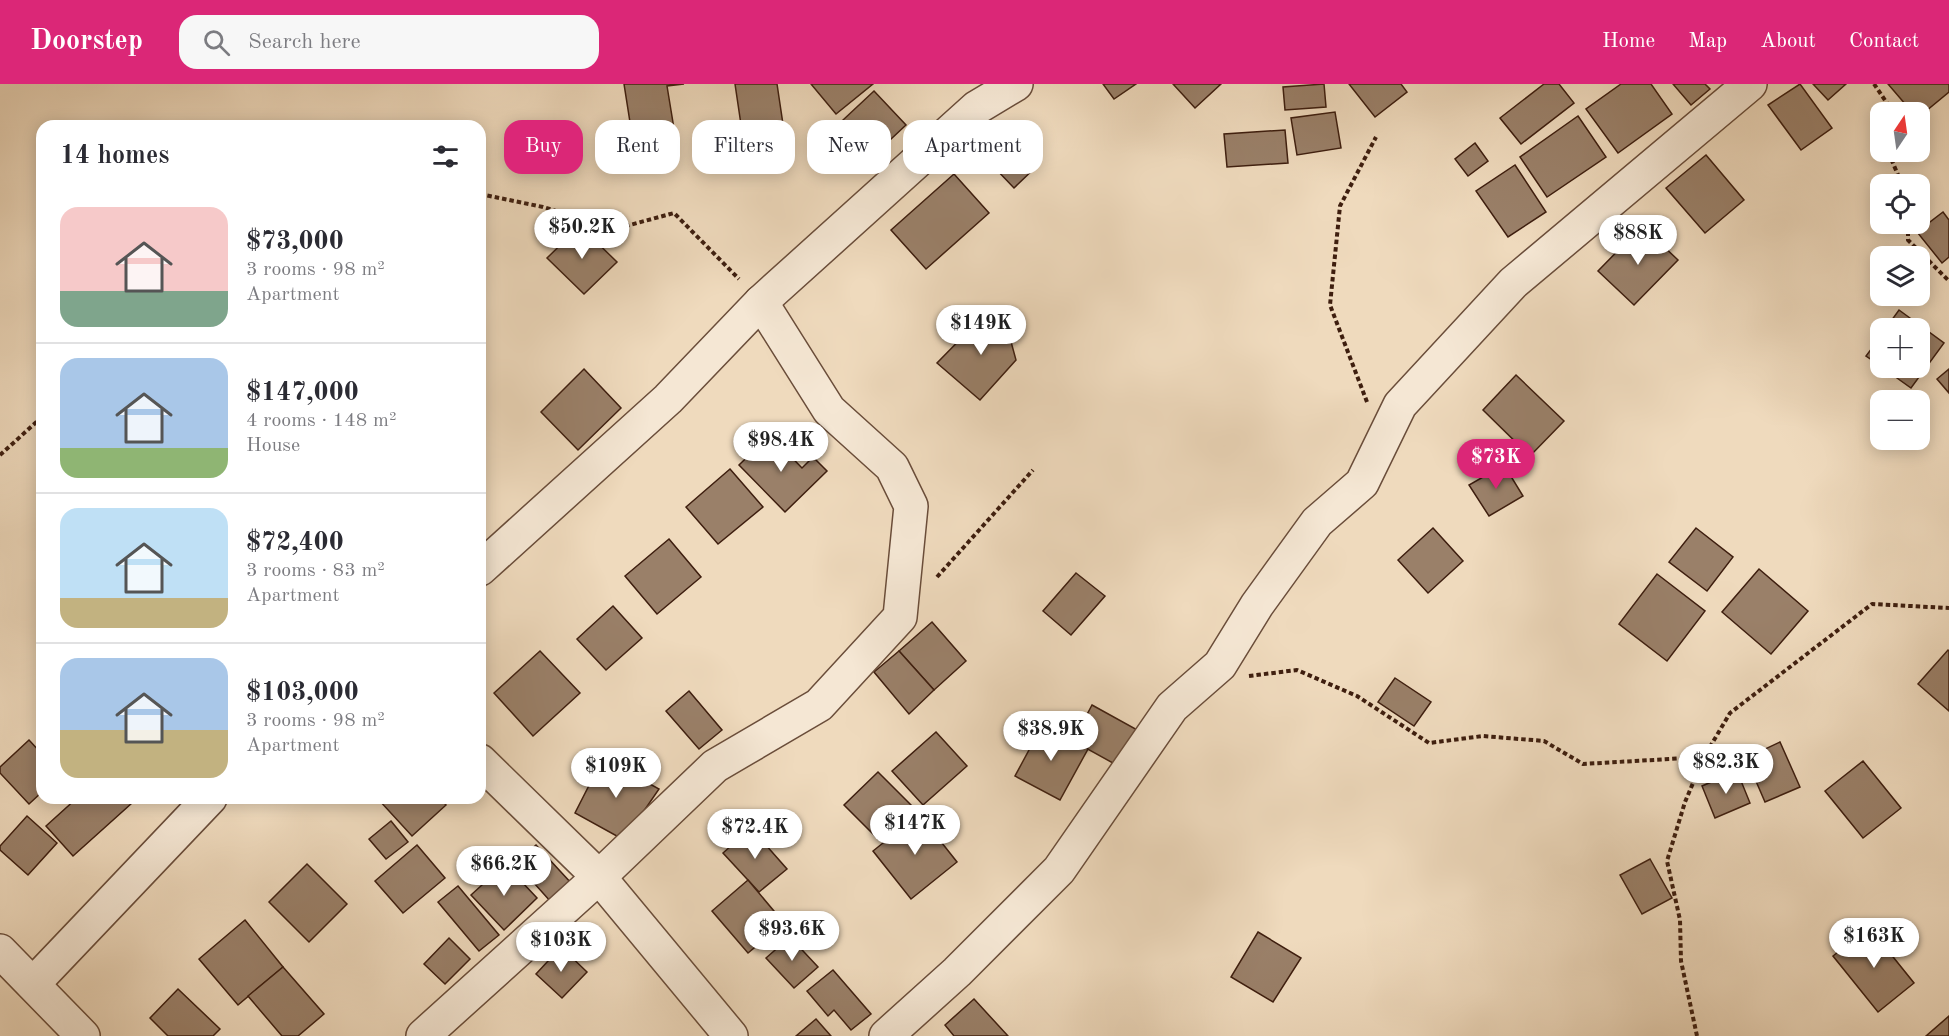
<!DOCTYPE html>
<html lang="en">
<head>
<meta charset="utf-8">
<style>
	body { margin:0; font-family:"Old Standard TT",serif; background:#f7f7f7; color:#2b2b33; height:100vh; display:flex; flex-direction:column; font-size:22px; white-space:nowrap }
	* { box-sizing:border-box; margin:0 }
	p { font-size:20px; color:#7c7c81 }
	.icon { flex:none; width:33px; height:33px; fill:none; stroke:currentColor; stroke-width:2; stroke-linecap:round; stroke-linejoin:round }
	.map { position:relative; flex:1; overflow:hidden }
	.drawer { position:absolute; left:36px; top:36px; width:450px; height:684px; display:flex; flex-direction:column; background:#fff; border-radius:18px; box-shadow:0 3px 15px #0003 }
	.drawer>* { flex:none }
	.guide { position:absolute; left:504px; top:36px; width:570px; height:54px; display:flex; gap:12px }
	.needle { width:39px; rotate:13deg }
	.buttons { position:absolute; left:1870px; top:18px; display:grid; gap:12px }
	.buttons a { display:grid; place-items:center; width:60px; height:60px; border-radius:12px; background:#fff; box-shadow:0 3px 15px #0003; font-size:30px }
	.price { position:absolute; translate:-50% -51px; padding:0 14px; border-radius:21px; background:#fff; color:#222; font-size:20px; line-height:39px; filter:drop-shadow(0 2px 3px #0008) }
	.price::after { content:''; position:absolute; left:50%; top:36px; width:18px; height:14px; margin-left:-9px; background:inherit; clip-path:polygon(0 0,100% 0,50% 100%) }
	.price.selected { background:#db2777; color:#fff }
	ul { padding:0; list-style:none }
	li { display:flex; align-items:center; gap:18px; height:150px; padding:0 24px }
	li+li { border-top:2px solid #e1e1e2 }
	li span { display:grid; place-items:center; flex:none; width:168px; height:120px; border-radius:18px; color:#555 }
	li>.icon { margin-inline-start:auto }
	span .icon { width:72px; height:72px; fill:#fffc; stroke-width:1 }
	li b { font-size:26px }
	h2 { display:flex; justify-content:space-between; align-items:center; height:72px; padding:0 24px; font-size:26px }
	.chip { padding:0 21px; border-radius:18px; background:#fff; box-shadow:0 3px 15px #0003; font-size:21px; line-height:54px }
	.chip.selected { background:#db2777; color:#fff }
	header { display:flex; align-items:center; gap:36px; box-sizing:border-box; height:84px; padding:0 30px; background:#db2777; color:#fff }
	header strong { font-size:28px }
	nav { display:flex; gap:33px; margin-inline-start:auto; font-size:21px }
	.search { width:420px; height:54px; background:#f7f7f7; display:flex; align-items:center; gap:15px; box-sizing:border-box; padding:0 21px; border-radius:18px; color:#7c7c81; font-size:22px }
	.map>svg:first-child { display:block }
	.building { fill:#9a8069; stroke:#3e1e0f; stroke-width:1.5 }
	.lines { fill:none; stroke-linecap:round; stroke-linejoin:round }
	.minor-casing { stroke:#6a4d3a; stroke-width:36 }
	.path { stroke:#3e1e0f; stroke-width:4; stroke-dasharray:4.5 3; stroke-linecap:butt }
	.minor { stroke:#f5e7d4; stroke-width:33 }
</style>
</head>
<body>
<header>
<strong>Doorstep</strong>
<div class="search"><svg class="icon" aria-label="search" viewBox="0 0 24 24"><circle cx="10" cy="10" r="6"/><path d="M15 15l6 6"/></svg>Search here</div>
<nav><a>Home</a><a>Map</a><a>About</a><a>Contact</a></nav>
</header>
<div class="map">
<svg width="1949" height="952" viewBox="0 0 1949 952">
	<rect width="100%" height="100%" fill="#efdabd"/>
	<filter id="stains"><feTurbulence type="fractalNoise" baseFrequency=".00333" numOctaves="4"/><feColorMatrix values="0 0 0 0 .2 0 0 0 0 .09 0 0 0 0 .02 0 0 0 .5 -.17"/></filter>
	<radialGradient id="worn" r=".72"><stop offset=".6" stop-color="#630" stop-opacity="0"/><stop offset="1" stop-color="#630" stop-opacity=".3"/></radialGradient>
	<g class="building">
		<polygon points="624,0 684,0 667,2 677,63 635,70"/>
		<polygon points="735,0 777,0 784,47 743,54"/>
		<polygon points="811,0 873,0 836,30"/>
		<polygon points="1103,0 1136,0 1114,15"/>
		<polygon points="1173,0 1221,0 1195,24"/>
		<polygon points="1324,0 1326,23 1285,26 1283,3"/>
		<polygon points="1349,0 1401,0 1407,8 1375,33"/>
		<polygon points="1544,0 1559,0 1574,19 1521,60 1500,34"/>
		<polygon points="1621,0 1651,0 1672,30 1618,69 1586,25"/>
		<polygon points="1673,0 1705,0 1710,5 1691,21"/>
		<polygon points="1800,0 1832,44 1801,66 1768,21"/>
		<polygon points="1813,0 1846,0 1828,16"/>
		<polygon points="1888,0 1949,0 1949,8 1920,32 1920,28 1912,28"/>
		<polygon points="874,7 906,41 875,70 843,36"/>
		<polygon points="1335,28 1341,64 1297,71 1291,34"/>
		<polygon points="1578,32 1606,73 1547,113 1520,73"/>
		<polygon points="998,38 1039,80 1014,104 973,61"/>
		<polygon points="1285,46 1288,79 1227,83 1224,50"/>
		<polygon points="1475,59 1488,77 1468,92 1455,75"/>
		<polygon points="1706,71 1744,116 1705,149 1666,104"/>
		<polygon points="1515,81 1546,128 1508,153 1476,107"/>
		<polygon points="954,90 989,129 926,185 891,146"/>
		<polygon points="1943,128 1949,136 1949,173 1942,179 1917,148"/>
		<polygon points="580,142 617,178 584,210 547,174"/>
		<polygon points="1642,142 1678,176 1634,221 1598,187"/>
		<polygon points="1899,226 1944,259 1911,304 1883,284 1920,284 1920,244 1886,244"/>
		<polygon points="988,227 1007,243 1016,276 980,316 937,279"/>
		<polygon points="1881,252 1881,282 1866,272"/>
		<polygon points="584,285 621,324 578,366 541,328"/>
		<polygon points="1949,285 1949,309 1937,295"/>
		<polygon points="1516,291 1564,337 1530,372 1483,326"/>
		<polygon points="770,351 802,384 813,373 827,387 785,428 739,381"/>
		<polygon points="1504,381 1523,412 1489,432 1469,401"/>
		<polygon points="730,385 763,423 718,460 686,423"/>
		<polygon points="1433,444 1463,477 1428,509 1398,476"/>
		<polygon points="1696,444 1733,473 1707,507 1669,478"/>
		<polygon points="669,455 701,493 657,530 625,492"/>
		<polygon points="1759,485 1808,527 1771,570 1722,528"/>
		<polygon points="1076,489 1105,512 1071,551 1043,527"/>
		<polygon points="1657,490 1705,527 1667,577 1619,540"/>
		<polygon points="613,522 642,554 606,586 577,555"/>
		<polygon points="932,538 966,577 934,606 899,567"/>
		<polygon points="1948,566 1949,567 1949,627 1918,600"/>
		<polygon points="540,567 580,609 533,652 494,609"/>
		<polygon points="899,567 934,606 909,630 874,588"/>
		<polygon points="1395,594 1431,618 1414,642 1378,618"/>
		<polygon points="689,607 722,646 699,665 666,627"/>
		<polygon points="1092,621 1141,648 1122,684 1073,657"/>
		<polygon points="1043,640 1088,665 1060,716 1015,692"/>
		<polygon points="936,648 967,682 923,721 892,687"/>
		<polygon points="29,656 42,670 42,708 29,720 0,689 0,683"/>
		<polygon points="1780,658 1800,703 1765,718 1746,674"/>
		<polygon points="603,674 659,705 624,756 575,729"/>
		<polygon points="1863,677 1901,724 1863,754 1825,707"/>
		<polygon points="1737,687 1750,719 1715,734 1702,702"/>
		<polygon points="878,688 912,722 878,755 844,721"/>
		<polygon points="77,714 127,714 132,719 73,772 46,742"/>
		<polygon points="440,714 446,721 412,752 378,715"/>
		<polygon points="919,730 957,778 911,815 873,767"/>
		<polygon points="27,732 57,759 28,791 0,766 0,762"/>
		<polygon points="391,737 408,758 386,775 369,755"/>
		<polygon points="751,744 787,785 759,808 723,769"/>
		<polygon points="417,761 445,794 403,829 375,797"/>
		<polygon points="536,761 572,800 551,818 516,779"/>
		<polygon points="1650,775 1672,814 1642,830 1620,791"/>
		<polygon points="307,780 347,820 309,858 269,818"/>
		<polygon points="505,780 537,814 504,846 471,811"/>
		<polygon points="748,796 784,839 748,869 712,827"/>
		<polygon points="458,802 499,851 479,867 438,818"/>
		<polygon points="245,836 283,883 238,921 199,875"/>
		<polygon points="1869,843 1914,899 1878,928 1833,872"/>
		<polygon points="1258,848 1301,874 1273,918 1231,893"/>
		<polygon points="790,853 818,883 794,904 766,874"/>
		<polygon points="449,854 470,875 445,900 424,880"/>
		<polygon points="561,863 587,888 562,914 536,890"/>
		<polygon points="283,883 324,930 298,952 282,952 248,912"/>
		<polygon points="833,886 871,930 851,946 834,926 828,932 807,907"/>
		<polygon points="178,905 220,945 213,952 168,952 150,934"/>
		<polygon points="974,915 1008,952 954,952 945,941"/>
		<polygon points="1949,932 1949,952 1926,952"/>
		<polygon points="816,935 831,952 796,952"/>
	</g>
	<g class="lines">
		<g class="minor-casing">
			<g id="minor">
				<polyline points="480,485 668,315 761,218 976,24 1016,0"/>
				<polyline points="480,677 599,793 731,952"/>
				<polyline points="0,867 83,952"/>
				<polyline points="33,900 210,714"/>
				<polyline points="423,952 599,793 715,682 819,621 900,533 911,422 892,383 829,326 761,218"/>
				<polyline points="886,952 957,888 1059,786 1172,623 1220,581 1257,521 1317,438 1362,399 1400,321 1513,199 1750,0"/>
			</g>
		</g>
		<g class="path">
			<polyline points="1874,0 1893,28"/>
			<polyline points="1894,68 1892,77 1902,100"/>
			<polyline points="480,110 543,123 615,145 674,129 739,195"/>
			<polyline points="1908,140 1908,156 1949,197"/>
			<polyline points="1367,318 1330,221 1340,122 1376,53"/>
			<polyline points="0,371 42,333"/>
			<polyline points="937,493 1033,386"/>
			<polyline points="1249,592 1297,586 1357,612 1429,659 1483,652 1544,657 1583,680 1704,673"/>
			<polyline points="1697,952 1681,877 1680,836 1667,777 1685,718 1704,673 1730,629 1872,520 1949,524"/>
		</g>
		<use href="#minor" class="minor"/>
	</g>
	<rect width="100%" height="100%" filter="url(#stains)"/>
	<rect width="100%" height="100%" fill="url(#worn)"/>
</svg>
<div class="buttons">
<a><svg class="needle" viewBox="-14 -14 28 28"><path d="M0-13l5 13h-10z" fill="#e53935"/><path d="M0 13l5-13h-10z" fill="#7c7c81"/></svg></a>
<a><svg class="icon" aria-label="locate" viewBox="0 0 24 24"><circle cx="12" cy="12" r="6"/><path d="M12 2v4M12 18v4M2 12h4M18 12h4"/></svg></a>
<a><svg class="icon" aria-label="layers" viewBox="0 0 24 24"><path d="M12 4l9 5-9 5-9-5zM3 14l9 5 9-5"/></svg></a>
<a>+</a>
<a>−</a>
</div>
<b class="price" style="left:582px;top:176px">$50.2K</b>
<b class="price" style="left:1638px;top:182px">$88K</b>
<b class="price" style="left:981px;top:272px">$149K</b>
<b class="price" style="left:781px;top:389px">$98.4K</b>
<b class="price selected" style="left:1496px;top:406px">$73K</b>
<b class="price" style="left:1051px;top:678px">$38.9K</b>
<b class="price" style="left:1726px;top:711px">$82.3K</b>
<b class="price" style="left:616px;top:715px">$109K</b>
<b class="price" style="left:915px;top:772px">$147K</b>
<b class="price" style="left:755px;top:776px">$72.4K</b>
<b class="price" style="left:504px;top:813px">$66.2K</b>
<b class="price" style="left:792px;top:878px">$93.6K</b>
<b class="price" style="left:1874px;top:885px">$163K</b>
<b class="price" style="left:561px;top:889px">$103K</b>
<div class="guide">
<a class="chip selected">Buy</a>
<a class="chip">Rent</a>
<a class="chip">Filters</a>
<a class="chip">New</a>
<a class="chip">Apartment</a>
</div>
<section class="drawer">
<h2>14 homes<svg class="icon" aria-label="filters" viewBox="0 0 24 24"><path d="M4 7h16M4 17h16"/><circle cx="9" cy="7" r="2"/><circle cx="15" cy="17" r="2"/></svg></h2>
<ul>
<li><span style="background:linear-gradient(#f6c9c9 70%,#7fa58c 0)"><svg class="icon" aria-label="home" viewBox="0 0 24 24"><path d="M3 11l9-7 9 7M6 9v11h12V9"/></svg></span><div><b>$73,000</b><p>3 rooms · 98 m²</p><p>Apartment</p></div></li>
<li><span style="background:linear-gradient(#a9c7e8 75%,#8fb573 0)"><svg class="icon" aria-label="home" viewBox="0 0 24 24"><path d="M3 11l9-7 9 7M6 9v11h12V9"/></svg></span><div><b>$147,000</b><p>4 rooms · 148 m²</p><p>House</p></div></li>
<li><span style="background:linear-gradient(#bfe0f5 75%,#c2b280 0)"><svg class="icon" aria-label="home" viewBox="0 0 24 24"><path d="M3 11l9-7 9 7M6 9v11h12V9"/></svg></span><div><b>$72,400</b><p>3 rooms · 83 m²</p><p>Apartment</p></div></li>
<li><span style="background:linear-gradient(#a9c7e8 60%,#c2b280 0)"><svg class="icon" aria-label="home" viewBox="0 0 24 24"><path d="M3 11l9-7 9 7M6 9v11h12V9"/></svg></span><div><b>$103,000</b><p>3 rooms · 98 m²</p><p>Apartment</p></div></li>
</ul>
</section>
</div>
</body>
</html>
